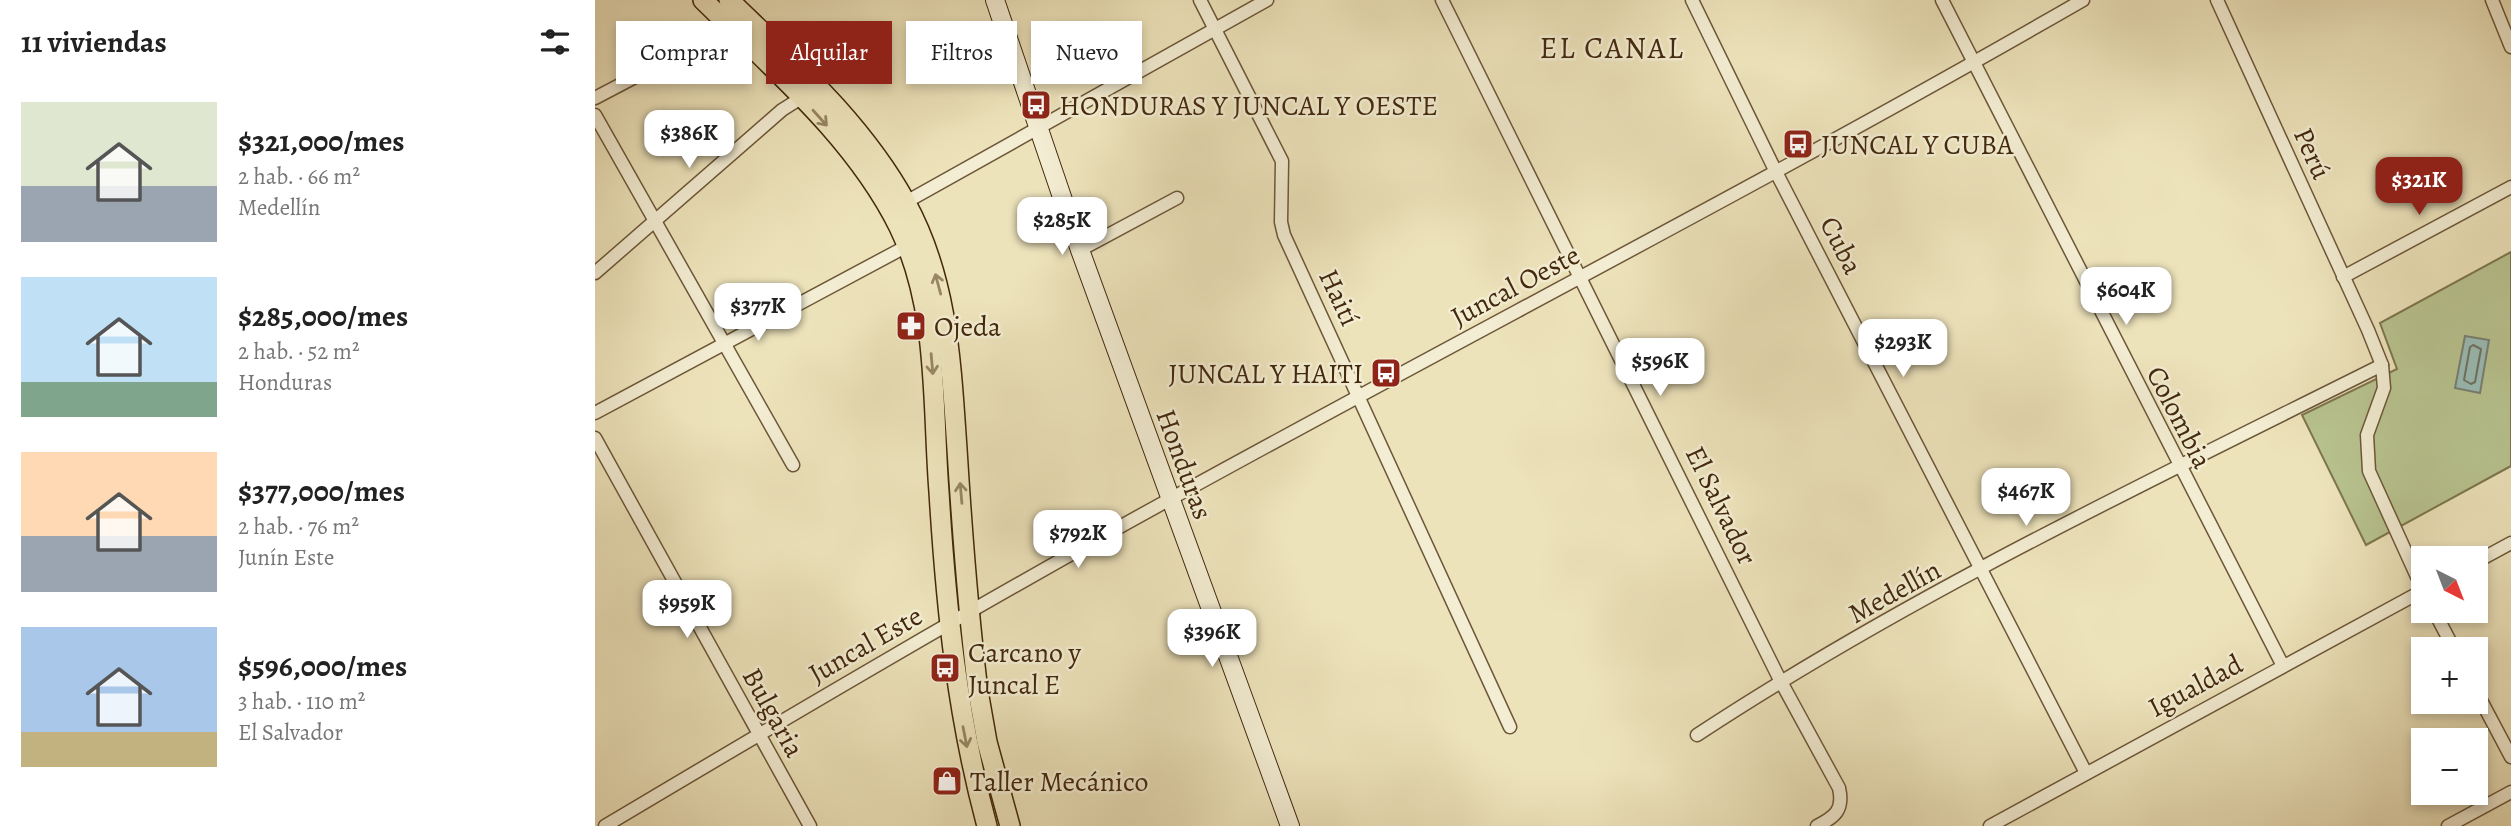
<!DOCTYPE html>
<html lang="es">
<head>
<meta charset="utf-8">
<style>
	body { margin:0; font-family:Alegreya,serif; background:#f2f2f2; color:#222; height:100vh; display:flex; flex-direction:column; font-size:26px; white-space:nowrap }
	* { box-sizing:border-box; margin:0 }
	p { font-size:23px; color:#767676 }
	.icon { flex:none; width:38px; height:38px; fill:none; stroke:currentColor; stroke-width:2; stroke-linecap:round; stroke-linejoin:round }
	.map { position:relative; flex:1; overflow:hidden }
	.sheet { display:flex; flex-direction:column; background:#fff; width:595px }
	.sheet>* { flex:none }
	.top-card { position:absolute; left:21px; top:21px; width:665px; height:63px; display:flex; gap:14px }
	.needle { width:46px; rotate:138deg }
	.controls { position:absolute; left:1816px; top:546px; display:grid; gap:14px }
	.controls a { display:grid; place-items:center; width:77px; height:77px; border-radius:0px; background:#fff; box-shadow:0 4px 10px #0003; font-size:35px }
	.price { position:absolute; translate:-50% -60px; padding:0 16px; border-radius:14px; background:#fff; color:#222; font-size:23px; line-height:46px; filter:drop-shadow(0 2px 4px #0008) }
	.price::after { content:''; position:absolute; left:50%; top:42px; width:21px; height:16px; margin-left:-10px; background:inherit; clip-path:polygon(0 0,100% 0,50% 100%) }
	.price.on { background:#8f2418; color:#fff }
	ul { padding:0; list-style:none }
	li { display:flex; align-items:center; gap:21px; height:175px; padding:0 21px }
	li span { display:grid; place-items:center; flex:none; width:196px; height:140px; border-radius:0px; color:#555 }
	li>.icon { margin-inline-start:auto }
	span .icon { width:84px; height:84px; fill:#fffc; stroke-width:1 }
	li b { font-size:30px }
	h2 { display:flex; justify-content:space-between; align-items:center; height:84px; padding:0 21px; font-size:30px }
	.tag { padding:0 24px; border-radius:0px; background:#fff; box-shadow:0 4px 10px #0003; font-size:24px; line-height:63px }
	.tag.on { background:#8f2418; color:#fff }
	main { display:flex; flex:1; min-height:0 }
	.map>svg:first-child { display:block }
	.green { fill:#b8c490; stroke:#7d764e; stroke-width:2 }
	.water { fill:#9abdb7; stroke:#778173; stroke-width:2 }
	.lines { fill:none; stroke-linecap:round; stroke-linejoin:round }
	.shore { stroke:#6e7262; stroke-width:2 }
	.street-casing { stroke:#6d5738; stroke-width:15 }
	.secondary-casing { stroke:#42280c; stroke-width:20 }
	.primary-casing { stroke:#42280c; stroke-width:22 }
	.street { stroke:#f3edd3; stroke-width:12 }
	.secondary { stroke:#f3edd3; stroke-width:18 }
	.primary { stroke:#ede3bb; stroke-width:19 }
	.oneway { stroke:#988664 }
	.labels { text-anchor:middle; stroke-width:5; stroke-linejoin:round; paint-order:stroke }
	.poi-label { font-size:28px; fill:#42280c; stroke:#f3edd3; text-anchor:start }
	.street-label { font-size:28px; fill:#42280c; stroke:#f3edd3 }
	.neighbourhood-label { font-size:30px; letter-spacing:2px; fill:#42280c; stroke:#f3edd3 }
</style>
</head>
<body>
<main>
<section class="sheet">
<h2>11 viviendas<svg class="icon" aria-label="filters" viewBox="0 0 24 24"><path d="M4 7h16M4 17h16"/><circle cx="9" cy="7" r="2"/><circle cx="15" cy="17" r="2"/></svg></h2>
<ul>
<li><span style="background:linear-gradient(#dfe7d0 60%,#9aa5b1 0)"><svg class="icon" aria-label="home" viewBox="0 0 24 24"><path d="M3 11l9-7 9 7M6 9v11h12V9"/></svg></span><div><b>$321,000/mes</b><p>2 hab. · 66 m²</p><p>Medellín</p></div></li>
<li><span style="background:linear-gradient(#bfe0f5 75%,#7fa58c 0)"><svg class="icon" aria-label="home" viewBox="0 0 24 24"><path d="M3 11l9-7 9 7M6 9v11h12V9"/></svg></span><div><b>$285,000/mes</b><p>2 hab. · 52 m²</p><p>Honduras</p></div></li>
<li><span style="background:linear-gradient(#ffd9b3 60%,#9aa5b1 0)"><svg class="icon" aria-label="home" viewBox="0 0 24 24"><path d="M3 11l9-7 9 7M6 9v11h12V9"/></svg></span><div><b>$377,000/mes</b><p>2 hab. · 76 m²</p><p>Junín Este</p></div></li>
<li><span style="background:linear-gradient(#a9c7e8 75%,#c2b280 0)"><svg class="icon" aria-label="home" viewBox="0 0 24 24"><path d="M3 11l9-7 9 7M6 9v11h12V9"/></svg></span><div><b>$596,000/mes</b><p>3 hab. · 110 m²</p><p>El Salvador</p></div></li>
</ul>
</section>
<div class="map">
<svg width="1916" height="826" viewBox="0 0 1916 826">
	<rect width="100%" height="100%" fill="#ede3bb"/>
	<filter id="stains"><feTurbulence type="fractalNoise" baseFrequency=".00286" numOctaves="4"/><feColorMatrix values="0 0 0 0 .2 0 0 0 0 .09 0 0 0 0 .02 0 0 0 .5 -.17"/></filter>
	<radialGradient id="worn" r=".72"><stop offset=".6" stop-color="#630" stop-opacity="0"/><stop offset="1" stop-color="#630" stop-opacity=".3"/></radialGradient>
	<polygon class="green" points="1916,252 1916,466 1771,545 1707,415 1802,369 1785,323"/>
	<polygon class="water" points="1870,336 1894,340 1885,393 1860,388"/>
	<g class="lines">
		<polygon class="shore" points="1878,345 1886,349 1880,382 1876,384 1869,380 1875,347"/>
		<g class="street-casing">
			<g id="street">
				<polyline points="605,0 687,161 686,222 689,235 915,727"/>
				<path d="M847 0 1185 680 1244 788C1249 810 1240 817 1222 826"/>
				<polyline points="1097,0 1181,172 1491,773"/>
				<polyline points="1347,0 1688,666"/>
				<polyline points="1622,0 1773,330 1787,365 1789,388 1772,435 1774,471 1829,592"/>
				<polyline points="1897,0 1916,47"/>
				<polyline points="0,98 135,27"/>
				<polyline points="0,115 198,465"/>
				<polyline points="311,202 672,0"/>
				<polyline points="485,250 582,198"/>
				<polyline points="0,273 187,110 206,98"/>
				<polyline points="1748,277 1916,187"/>
				<polyline points="0,413 312,246"/>
				<polyline points="0,438 215,826"/>
				<polyline points="1881,562 1916,543"/>
				<polyline points="1839,611 1859,649"/>
				<polyline points="1881,691 1916,757"/>
				<path d="M1102 735C1318 593 1555 481 1787 365"/>
				<path d="M10 826C198 714 386 603 577 498 880 331 1188 173 1488 0"/>
				<polyline points="1395,826 1829,590"/>
				<polyline points="1853,826 1916,792"/>
			</g>
		</g>
		<g class="secondary-casing">
			<polyline id="secondary" points="400,0 485,250 695,826"/>
		</g>
		<g class="primary-casing">
			<g id="primary">
				<path d="M108 0C178 69 260 138 304 227 344 310 337 403 344 492 351 607 362 715 392 826"/>
				<path d="M134 0C198 62 268 124 311 203 353 280 356 363 362 449 367 530 373 611 383 691L392 742 415 826"/>
			</g>
		</g>
		<use href="#street" class="street"/>
		<use href="#secondary" class="secondary"/>
		<use href="#primary" class="primary"/>
	</g>
	<defs><path id="oneway-shaft" d="M-6 0H5M1.5-3L5.5 0L1.5 3" fill="none" stroke-width="1.6" stroke-linecap="round" stroke-linejoin="round" transform="scale(1.75)"/></defs>
	<g class="oneway">
		<use href="#oneway-shaft" transform="translate(225 118) rotate(48)"/>
		<use href="#oneway-shaft" transform="translate(343 284) rotate(-105)"/>
		<use href="#oneway-shaft" transform="translate(337 364) rotate(85)"/>
		<use href="#oneway-shaft" transform="translate(366 493) rotate(-95)"/>
		<use href="#oneway-shaft" transform="translate(370 737) rotate(79)"/>
	</g>
	<defs>
		<g id="bus-square" transform="scale(1.575)"><rect x="-9" y="-9" width="18" height="18" rx="4" fill="#8f2418" stroke="#f3edd3"/><path d="M-5-6H5V4H4V6H2V4H-2V6H-4V4H-5ZM-3.5-4V0h7V-4ZM-3.5 1.2v1.5H-2V1.2ZM2 1.2v1.5H3.5V1.2Z" fill="#fff"/></g>
		<g id="pharmacy-square" transform="scale(1.575)"><rect x="-9" y="-9" width="18" height="18" rx="4" fill="#8f2418" stroke="#f3edd3"/><path d="M-2-6h4v4h4v4h-4v4h-4v-4h-4v-4h4Z" fill="#fff"/></g>
		<g id="shop-square" transform="scale(1.575)"><rect x="-9" y="-9" width="18" height="18" rx="4" fill="#8f2418" stroke="#f3edd3"/><path d="M-5-2.5h2.3a2.7 3.5 0 0 1 5.4 0H5L5.5 6h-11ZM-1.5-2.5h3a1.5 2.3 0 0 0-3 0Z" fill="#fff"/></g>
	</defs>
	<g fill-rule="evenodd">
		<use href="#bus-square" x="441" y="105"/>
		<use href="#bus-square" x="1203" y="144"/>
		<use href="#pharmacy-square" x="316" y="326"/>
		<use href="#bus-square" x="791" y="373"/>
		<use href="#bus-square" x="350" y="668"/>
		<use href="#shop-square" x="352" y="781"/>
	</g>
	<g class="labels">
		<g class="poi-label">
			<text x="464" y="115">HONDURAS Y JUNCAL Y OESTE</text>
			<text x="1226" y="154">JUNCAL Y CUBA</text>
			<text x="339" y="336">Ojeda</text>
			<text x="768" y="383" text-anchor="end">JUNCAL Y HAITI</text>
			<text x="373" y="662">Carcano y<tspan x="373" dy="32">Juncal E</tspan></text>
			<text x="375" y="791">Taller Mecánico</text>
		</g>
		<g class="street-label">
			<text transform="translate(1718 153) rotate(66)" y="10">Perú</text>
			<text transform="translate(1247 245) rotate(63)" y="10">Cuba</text>
			<text transform="translate(920 285) rotate(-28)" y="10">Juncal Oeste</text>
			<text transform="translate(745 297) rotate(65)" y="10">Haití</text>
			<text transform="translate(1585 417) rotate(63)" y="10">Colombia</text>
			<text transform="translate(590 464) rotate(70)" y="10">Honduras</text>
			<text transform="translate(1127 505) rotate(64)" y="10">El Salvador</text>
			<text transform="translate(1299 591) rotate(-29)" y="10">Medellín</text>
			<text transform="translate(270 644) rotate(-30)" y="10">Juncal Este</text>
			<text transform="translate(1600 685) rotate(-28)" y="10">Igualdad</text>
			<text transform="translate(179 712) rotate(61)" y="10">Bulgaria</text>
		</g>
		<g class="neighbourhood-label">
			<text x="1017" y="58">EL CANAL</text>
		</g>
	</g>
	<rect width="100%" height="100%" filter="url(#stains)"/>
	<rect width="100%" height="100%" fill="url(#worn)"/>
</svg>
<div class="controls">
<a><svg class="needle" viewBox="-14 -14 28 28"><path d="M0-13l5 13h-10z" fill="#e53935"/><path d="M0 13l5-13h-10z" fill="#767676"/></svg></a>
<a>+</a>
<a>−</a>
</div>
<b class="price" style="left:94px;top:170px">$386K</b>
<b class="price on" style="left:1824px;top:217px">$321K</b>
<b class="price" style="left:467px;top:257px">$285K</b>
<b class="price" style="left:1531px;top:327px">$604K</b>
<b class="price" style="left:163px;top:343px">$377K</b>
<b class="price" style="left:1308px;top:379px">$293K</b>
<b class="price" style="left:1065px;top:398px">$596K</b>
<b class="price" style="left:1431px;top:528px">$467K</b>
<b class="price" style="left:483px;top:570px">$792K</b>
<b class="price" style="left:92px;top:640px">$959K</b>
<b class="price" style="left:617px;top:669px">$396K</b>
<div class="top-card">
<a class="tag">Comprar</a>
<a class="tag on">Alquilar</a>
<a class="tag">Filtros</a>
<a class="tag">Nuevo</a>
</div>
</div>
</main>
</body>
</html>
